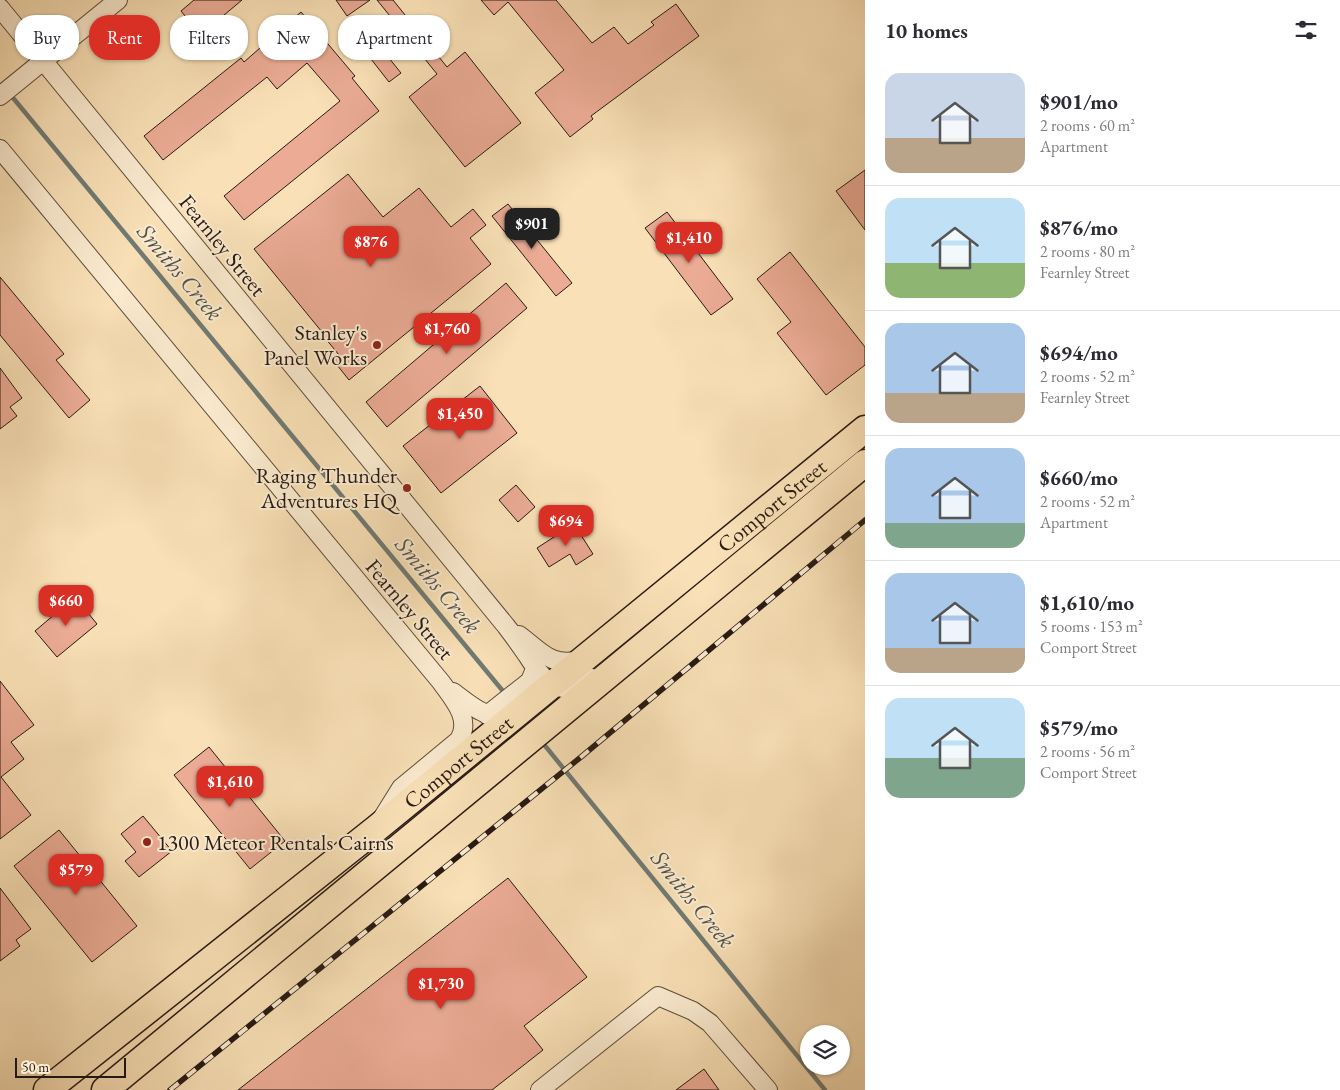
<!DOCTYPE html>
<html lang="en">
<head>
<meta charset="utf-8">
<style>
	body { margin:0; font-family:"EB Garamond",serif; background:#f2f2f3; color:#2b2b33; height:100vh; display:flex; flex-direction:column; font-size:19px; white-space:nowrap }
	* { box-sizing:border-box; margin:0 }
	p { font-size:16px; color:#7c7c81 }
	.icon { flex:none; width:28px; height:28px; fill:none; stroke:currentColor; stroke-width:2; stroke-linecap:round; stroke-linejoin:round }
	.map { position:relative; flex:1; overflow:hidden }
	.panel { display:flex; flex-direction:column; background:#fff; width:475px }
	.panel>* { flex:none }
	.hud { position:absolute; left:15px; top:15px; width:475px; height:45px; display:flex; gap:10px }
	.fabs { position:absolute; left:800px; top:1025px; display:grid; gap:10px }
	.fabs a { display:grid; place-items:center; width:50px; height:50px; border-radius:50%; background:#fff; box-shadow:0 1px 4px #0004; font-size:25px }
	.scale { position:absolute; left:15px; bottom:12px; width:111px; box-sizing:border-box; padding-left:5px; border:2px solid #271913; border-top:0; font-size:14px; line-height:18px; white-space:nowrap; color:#271913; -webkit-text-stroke:4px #fbebd0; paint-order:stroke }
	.price { position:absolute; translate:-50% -42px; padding:0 11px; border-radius:10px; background:#d93025; color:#fff; font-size:16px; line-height:32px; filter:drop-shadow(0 1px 2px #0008) }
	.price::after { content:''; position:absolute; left:50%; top:30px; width:15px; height:11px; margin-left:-8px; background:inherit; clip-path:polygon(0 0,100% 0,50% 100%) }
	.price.selected { background:#222; color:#fff }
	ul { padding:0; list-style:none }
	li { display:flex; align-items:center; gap:15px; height:125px; padding:0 20px }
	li+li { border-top:1px solid #e1e1e2 }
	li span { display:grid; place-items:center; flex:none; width:140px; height:100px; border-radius:15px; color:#555 }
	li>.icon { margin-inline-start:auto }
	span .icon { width:60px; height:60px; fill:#fffc; stroke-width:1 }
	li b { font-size:21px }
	h2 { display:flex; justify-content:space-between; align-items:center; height:60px; padding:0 20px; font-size:21px }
	.pill { padding:0 18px; border-radius:20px; background:#fff; box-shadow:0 1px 4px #0004; font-size:18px; line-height:45px }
	.pill.selected { background:#d93025; color:#fff }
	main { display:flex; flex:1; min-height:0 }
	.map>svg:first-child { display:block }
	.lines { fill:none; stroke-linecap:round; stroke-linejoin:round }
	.stream { stroke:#707a74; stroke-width:4.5 }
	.building { fill:#ebab95; stroke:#271913 }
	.minor-casing { stroke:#5c4b3c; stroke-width:20 }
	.highway-casing { stroke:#271913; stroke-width:29 }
	.minor { stroke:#fbebd0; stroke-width:18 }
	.highway { stroke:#f9e0b6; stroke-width:26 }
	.rail-casing { stroke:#271913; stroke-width:5.5 }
	.rail { stroke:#fbebd0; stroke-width:4; stroke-dasharray:11; stroke-linecap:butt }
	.poi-dot { fill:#8f2418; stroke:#fbebd0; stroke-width:2 }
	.labels { text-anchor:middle; stroke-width:4; stroke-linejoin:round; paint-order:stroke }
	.street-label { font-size:22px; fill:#271913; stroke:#fbebd0 }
	.poi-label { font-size:22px; fill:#271913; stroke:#fbebd0; text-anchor:end }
	.water-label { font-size:24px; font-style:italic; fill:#51524c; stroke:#fbebd0 }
</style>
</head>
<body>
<main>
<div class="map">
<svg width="865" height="1090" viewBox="0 0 865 1090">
	<rect width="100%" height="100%" fill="#f9e0b6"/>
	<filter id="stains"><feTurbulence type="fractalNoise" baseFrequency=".004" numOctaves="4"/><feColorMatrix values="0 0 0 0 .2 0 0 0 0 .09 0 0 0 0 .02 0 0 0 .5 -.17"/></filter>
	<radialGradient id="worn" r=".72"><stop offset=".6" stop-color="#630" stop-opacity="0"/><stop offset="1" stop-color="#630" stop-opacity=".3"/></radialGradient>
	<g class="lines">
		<g class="stream">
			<polyline points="9,93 507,696"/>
			<polyline points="542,742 825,1090"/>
		</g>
	</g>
	<g class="building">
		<polygon points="194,0 242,0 211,26 204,19 194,27 181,11"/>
		<polygon points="336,0 370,0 347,16"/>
		<polygon points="377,0 393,0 447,67 465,52 521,123 465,167 409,97 437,74"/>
		<polygon points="481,0 556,0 592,43 614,27 628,44 654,25 651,22 676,4 699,36 591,116 593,119 570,137 535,93 564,70 508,2 494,15"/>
		<polygon points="301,12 355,76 352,78 379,111 244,220 224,196 340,101 307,63 277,89 267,77 163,160 144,136 241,58 244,62"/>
		<polygon points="360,22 401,73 389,82 349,31"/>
		<polygon points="865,170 865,230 836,191"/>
		<polygon points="348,174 383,217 419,188 451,227 473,209 486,225 470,238 491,264 349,380 333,360 339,355 321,333 322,332 254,249"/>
		<polygon points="508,204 572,283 556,296 492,216"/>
		<polygon points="667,212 733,299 711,315 645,228"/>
		<polygon points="790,252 865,347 865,365 826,395 777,333 791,322 757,279"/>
		<polygon points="0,277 64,354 56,360 90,400 69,418 0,335"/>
		<polygon points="506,283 527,308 387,427 366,402"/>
		<polygon points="0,368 22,398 10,407 17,416 0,429"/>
		<polygon points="480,386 517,433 441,493 403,446"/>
		<polygon points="516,485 535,507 518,522 499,500"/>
		<polygon points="574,524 593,554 576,565 570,554 549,567 537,548"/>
		<polygon points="75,597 97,624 57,657 35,631"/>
		<polygon points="0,681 34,725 11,742 24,759 1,777 31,815 0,839"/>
		<polygon points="209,747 285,841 250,869 174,775"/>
		<polygon points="143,816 172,851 139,877 125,861 136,852 121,834"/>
		<polygon points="59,830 137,926 92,962 14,866"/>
		<polygon points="508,878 587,977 524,1026 543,1050 492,1090 238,1090"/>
		<polygon points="0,888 31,929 16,940 20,946 0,961"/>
		<polygon points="704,1069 719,1090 676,1090"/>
	</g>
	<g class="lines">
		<g class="minor-casing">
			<g id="minor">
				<path d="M0 8 506 626C513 635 520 645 527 655 545 683 558 700 592 678"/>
				<polyline points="0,96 118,0"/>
				<path d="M0 149 441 682C453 699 472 719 459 740L401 788 381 820"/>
				<path d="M519 635C542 652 550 667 581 660"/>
				<path d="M453 692C477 710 481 716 512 717"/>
				<polyline points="487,715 530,681 535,669"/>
				<polyline points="540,1090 658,996 693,1011 710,1023 768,1090"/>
			</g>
		</g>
		<g class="highway-casing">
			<g id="highway">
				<path id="s1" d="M47 1090 377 828 865 429"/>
				<polyline points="105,1090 865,463"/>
			</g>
		</g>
		<use href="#minor" class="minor"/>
		<use href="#highway" class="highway"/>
		<g class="rail-casing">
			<polyline id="rail" points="170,1090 581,757 865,520"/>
		</g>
		<use href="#rail" class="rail"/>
	</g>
	<g class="poi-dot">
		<circle cx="377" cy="345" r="5"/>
		<circle cx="407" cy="488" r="5"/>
		<circle cx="147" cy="842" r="5"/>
	</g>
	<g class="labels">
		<g class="street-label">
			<text transform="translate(223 245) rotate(51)" y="8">Fearnley Street</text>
			<text dy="8" stroke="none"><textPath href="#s1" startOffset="931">Comport Street</textPath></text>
			<text transform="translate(410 609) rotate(50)" y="8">Fearnley Street</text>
			<text dy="8" stroke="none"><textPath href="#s1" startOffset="526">Comport Street</textPath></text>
		</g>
		<g class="poi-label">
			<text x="367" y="340">Stanley's<tspan x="367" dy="25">Panel Works</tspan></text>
			<text x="397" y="483">Raging Thunder<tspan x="397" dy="25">Adventures HQ</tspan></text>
			<text x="157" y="850" text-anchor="start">1300 Meteor Rentals Cairns</text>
		</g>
		<g class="water-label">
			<text transform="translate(180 272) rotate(50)" y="8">Smiths Creek</text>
			<text transform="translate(438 585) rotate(50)" y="8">Smiths Creek</text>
			<text transform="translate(693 899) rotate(51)" y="8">Smiths Creek</text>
		</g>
	</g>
	<rect width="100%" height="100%" filter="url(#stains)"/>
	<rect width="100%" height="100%" fill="url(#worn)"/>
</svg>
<div class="fabs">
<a><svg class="icon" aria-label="layers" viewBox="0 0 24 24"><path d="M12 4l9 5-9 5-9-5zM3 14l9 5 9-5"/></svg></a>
</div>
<div class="scale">50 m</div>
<b class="price selected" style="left:532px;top:250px">$901</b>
<b class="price" style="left:689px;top:264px">$1,410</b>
<b class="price" style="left:371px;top:268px">$876</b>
<b class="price" style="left:447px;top:355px">$1,760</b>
<b class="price" style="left:460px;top:440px">$1,450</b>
<b class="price" style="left:566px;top:547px">$694</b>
<b class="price" style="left:66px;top:627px">$660</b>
<b class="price" style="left:230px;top:808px">$1,610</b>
<b class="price" style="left:76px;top:896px">$579</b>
<b class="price" style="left:441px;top:1010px">$1,730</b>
<div class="hud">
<a class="pill">Buy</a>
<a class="pill selected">Rent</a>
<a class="pill">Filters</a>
<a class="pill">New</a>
<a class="pill">Apartment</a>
</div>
</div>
<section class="panel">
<h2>10 homes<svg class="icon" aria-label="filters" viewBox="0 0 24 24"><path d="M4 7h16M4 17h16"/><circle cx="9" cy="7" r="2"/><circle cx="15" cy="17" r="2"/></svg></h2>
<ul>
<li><span style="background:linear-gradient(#c9d6e8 65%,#b9a48a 0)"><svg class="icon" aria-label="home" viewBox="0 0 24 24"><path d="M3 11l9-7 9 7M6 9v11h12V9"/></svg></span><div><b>$901/mo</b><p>2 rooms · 60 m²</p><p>Apartment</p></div></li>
<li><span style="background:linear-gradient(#bfe0f5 65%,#8fb573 0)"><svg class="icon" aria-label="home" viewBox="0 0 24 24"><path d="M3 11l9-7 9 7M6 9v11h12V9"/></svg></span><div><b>$876/mo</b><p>2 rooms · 80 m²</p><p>Fearnley Street</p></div></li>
<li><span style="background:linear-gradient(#a9c7e8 70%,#b9a48a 0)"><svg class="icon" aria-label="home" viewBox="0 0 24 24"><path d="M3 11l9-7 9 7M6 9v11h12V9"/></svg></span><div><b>$694/mo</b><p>2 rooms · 52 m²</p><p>Fearnley Street</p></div></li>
<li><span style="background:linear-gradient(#a9c7e8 75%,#7fa58c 0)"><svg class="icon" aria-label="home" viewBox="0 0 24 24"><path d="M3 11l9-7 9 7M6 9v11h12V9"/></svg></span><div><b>$660/mo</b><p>2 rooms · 52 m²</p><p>Apartment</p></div></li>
<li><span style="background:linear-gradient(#a9c7e8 75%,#b9a48a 0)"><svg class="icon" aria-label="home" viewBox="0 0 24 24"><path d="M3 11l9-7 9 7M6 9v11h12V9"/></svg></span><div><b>$1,610/mo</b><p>5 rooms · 153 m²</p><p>Comport Street</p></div></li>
<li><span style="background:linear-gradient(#bfe0f5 60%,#7fa58c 0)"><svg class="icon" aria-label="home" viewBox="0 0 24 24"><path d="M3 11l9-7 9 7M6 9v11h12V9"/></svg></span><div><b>$579/mo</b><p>2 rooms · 56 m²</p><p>Comport Street</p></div></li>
</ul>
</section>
</main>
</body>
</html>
